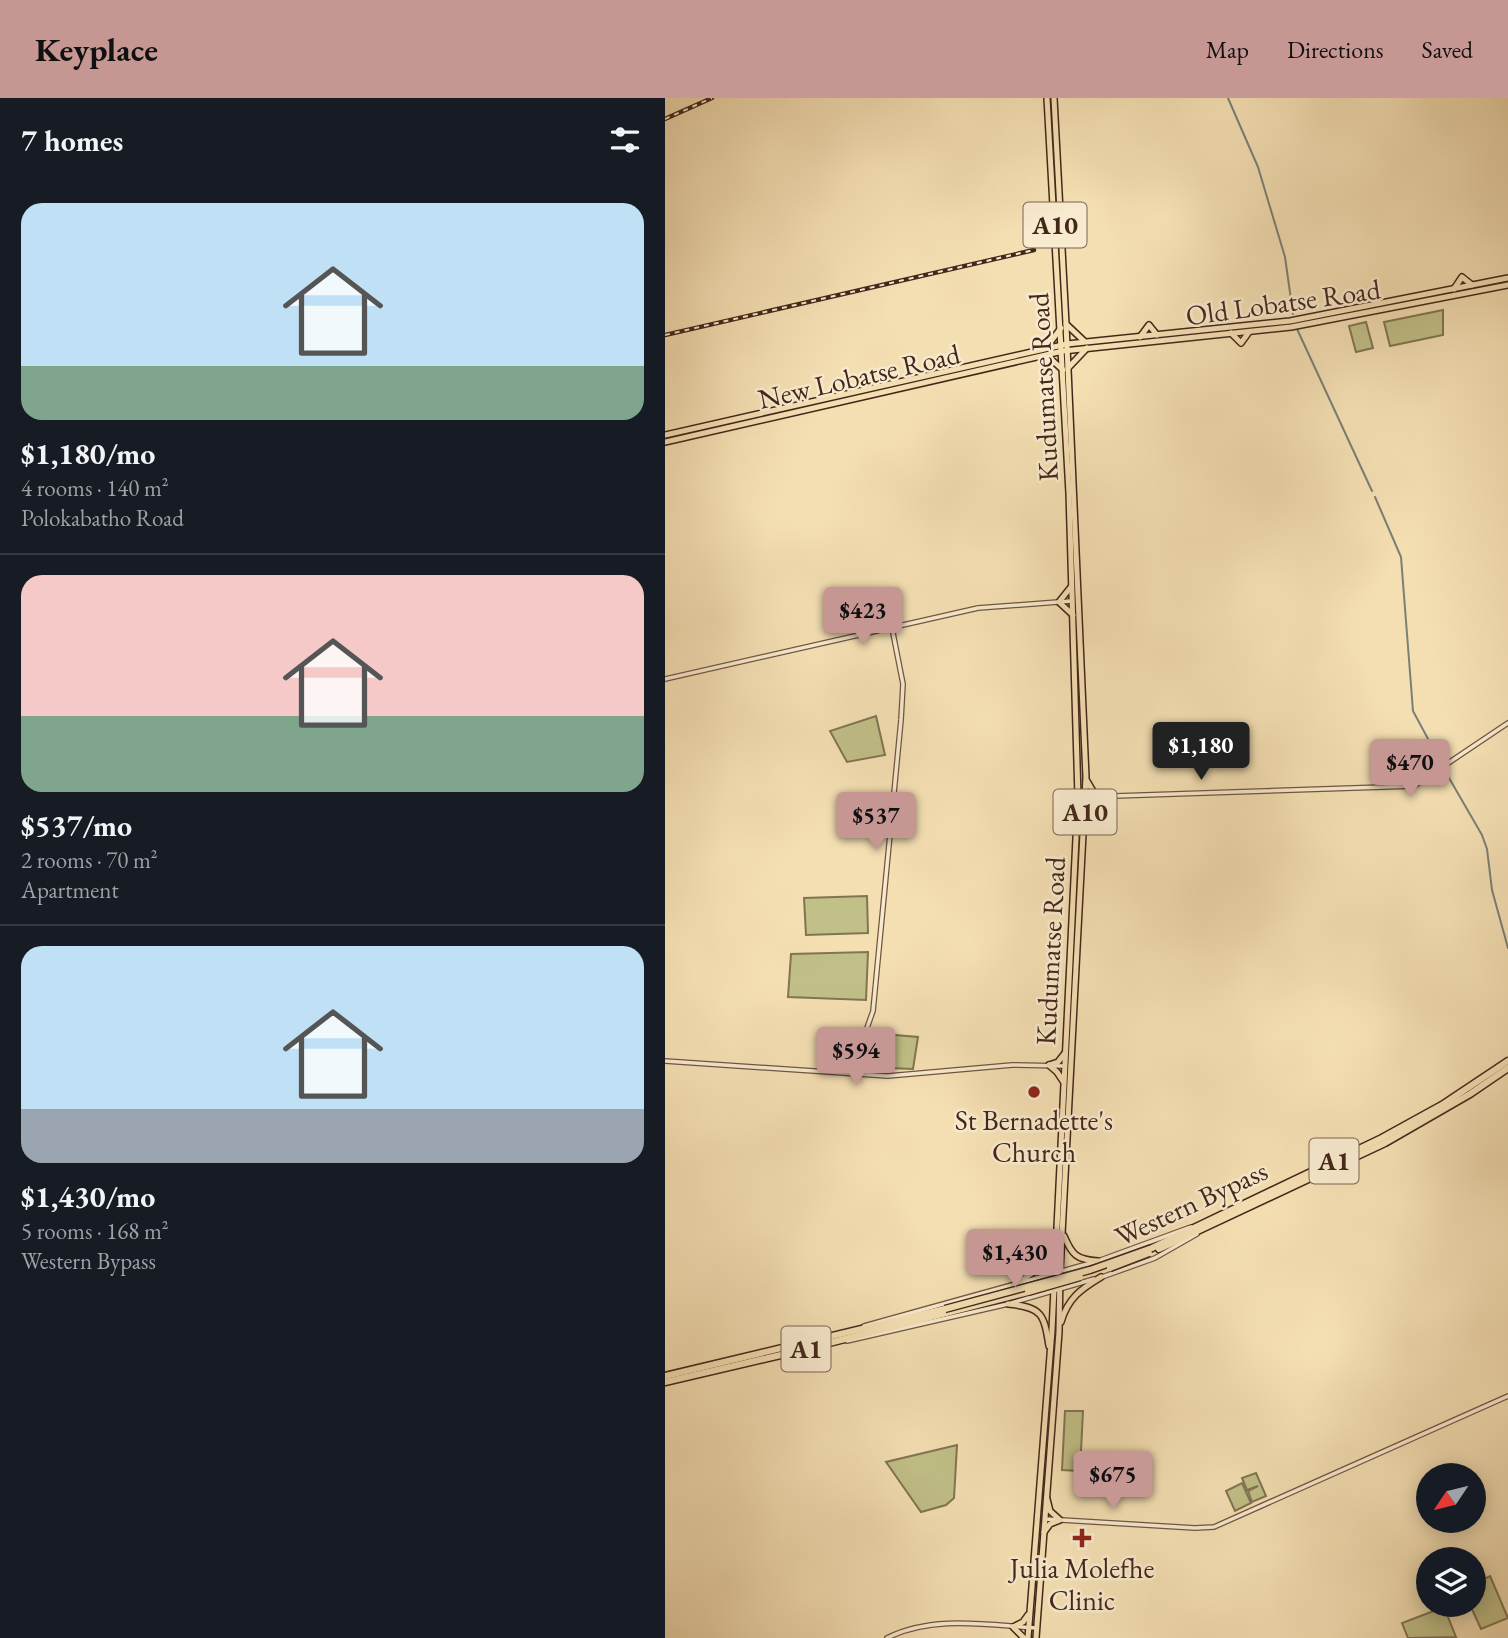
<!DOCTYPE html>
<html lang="en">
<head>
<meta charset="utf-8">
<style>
	body { margin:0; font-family:"EB Garamond",serif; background:#242831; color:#f1f3f6; height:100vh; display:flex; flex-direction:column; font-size:26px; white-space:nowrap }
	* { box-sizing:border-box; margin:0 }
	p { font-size:23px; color:#9ea1a6 }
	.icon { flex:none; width:38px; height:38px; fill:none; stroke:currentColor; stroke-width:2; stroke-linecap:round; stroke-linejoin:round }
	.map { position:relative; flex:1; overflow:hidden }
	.side { display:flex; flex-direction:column; background:#171b24; width:665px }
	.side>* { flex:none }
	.needle { width:46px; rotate:235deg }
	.fabs { position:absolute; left:751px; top:1365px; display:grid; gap:14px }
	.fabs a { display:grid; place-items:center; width:70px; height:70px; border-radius:50%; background:#171b24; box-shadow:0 4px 18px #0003; font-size:35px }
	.price { position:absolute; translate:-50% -60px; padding:0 16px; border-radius:7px; background:#c59692; color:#111; font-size:23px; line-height:46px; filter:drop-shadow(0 2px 4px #0008) }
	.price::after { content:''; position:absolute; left:50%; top:42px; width:21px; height:16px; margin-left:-10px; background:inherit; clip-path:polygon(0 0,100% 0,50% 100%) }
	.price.selected { background:#222; color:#fff }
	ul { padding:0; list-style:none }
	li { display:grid; align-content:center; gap:14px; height:371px; padding:0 21px }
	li+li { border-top:2px solid #363941 }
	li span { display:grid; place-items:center; height:217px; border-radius:21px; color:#555 }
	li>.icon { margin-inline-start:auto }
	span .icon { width:126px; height:126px; fill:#fffc; stroke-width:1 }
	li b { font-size:30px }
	h2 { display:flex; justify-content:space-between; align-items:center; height:84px; padding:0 21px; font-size:30px }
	header { display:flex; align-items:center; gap:42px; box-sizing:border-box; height:98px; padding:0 35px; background:#c59692; color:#111 }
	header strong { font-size:33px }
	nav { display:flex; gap:38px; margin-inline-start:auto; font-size:24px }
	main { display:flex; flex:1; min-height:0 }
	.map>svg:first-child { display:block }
	.green { fill:#c1c088; stroke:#827452; stroke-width:2 }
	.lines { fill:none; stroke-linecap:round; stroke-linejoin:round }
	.stream { stroke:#798076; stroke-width:2 }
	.minor-casing { stroke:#705541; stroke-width:6 }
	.major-casing { stroke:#44271b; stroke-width:8 }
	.highway-casing { stroke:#44271b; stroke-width:9 }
	.minor { stroke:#f8eace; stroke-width:3.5 }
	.major { stroke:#f4dfb3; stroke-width:5 }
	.highway { stroke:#f4dfb3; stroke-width:6 }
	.rail-casing { stroke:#44271b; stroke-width:4.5 }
	.rail { stroke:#f8eace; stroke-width:2; stroke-dasharray:5; stroke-linecap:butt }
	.highway-bridge-casing { stroke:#44271b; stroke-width:9; stroke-linecap:butt }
	.highway-bridge { stroke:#f4dfb3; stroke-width:6 }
	.poi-dot { fill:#8f2418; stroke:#f8eace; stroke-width:2.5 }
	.labels { text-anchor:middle; stroke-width:5; stroke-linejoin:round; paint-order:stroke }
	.shield { fill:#f8eace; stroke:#7a6251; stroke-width:2 }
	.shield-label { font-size:26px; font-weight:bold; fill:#44271b }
	.street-label { font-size:28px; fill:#44271b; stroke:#f8eace }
	.poi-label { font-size:28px; fill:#44271b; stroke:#f8eace }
</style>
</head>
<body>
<header>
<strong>Keyplace</strong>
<nav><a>Map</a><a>Directions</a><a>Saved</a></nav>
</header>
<main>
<section class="side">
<h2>7 homes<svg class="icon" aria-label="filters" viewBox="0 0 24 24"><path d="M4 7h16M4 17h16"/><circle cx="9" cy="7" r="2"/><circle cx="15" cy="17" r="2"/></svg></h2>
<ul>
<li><span style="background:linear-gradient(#bfe0f5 75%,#7fa58c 0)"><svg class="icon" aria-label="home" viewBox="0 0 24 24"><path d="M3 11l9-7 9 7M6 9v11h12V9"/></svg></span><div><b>$1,180/mo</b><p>4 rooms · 140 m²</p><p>Polokabatho Road</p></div></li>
<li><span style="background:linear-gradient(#f6c9c9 65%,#7fa58c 0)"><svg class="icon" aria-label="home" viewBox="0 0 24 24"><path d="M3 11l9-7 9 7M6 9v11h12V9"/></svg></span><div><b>$537/mo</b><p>2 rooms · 70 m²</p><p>Apartment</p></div></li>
<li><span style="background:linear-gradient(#bfe0f5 75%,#9aa5b1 0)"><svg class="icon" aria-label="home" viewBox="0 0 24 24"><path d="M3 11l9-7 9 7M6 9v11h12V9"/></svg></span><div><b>$1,430/mo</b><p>5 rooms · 168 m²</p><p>Western Bypass</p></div></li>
</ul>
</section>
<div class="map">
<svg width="843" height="1540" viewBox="0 0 843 1540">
	<rect width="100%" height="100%" fill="#f4dfb3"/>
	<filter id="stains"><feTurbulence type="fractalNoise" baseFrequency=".00286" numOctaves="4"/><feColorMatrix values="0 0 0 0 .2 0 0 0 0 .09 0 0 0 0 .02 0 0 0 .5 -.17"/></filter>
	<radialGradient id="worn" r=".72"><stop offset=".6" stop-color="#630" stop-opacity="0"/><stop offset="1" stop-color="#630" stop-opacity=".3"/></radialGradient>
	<g class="green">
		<polygon points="778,212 778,237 725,248 719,224"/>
		<polygon points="701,224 708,250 691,254 684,228"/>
		<polygon points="211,618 220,657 182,664 165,633"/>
		<polygon points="202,798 203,835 141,837 139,800"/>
		<polygon points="203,854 201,902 123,899 126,856"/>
		<polygon points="206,935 253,939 248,971 200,969"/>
		<polygon points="400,1313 418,1313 415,1373 397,1372"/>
		<polygon points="292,1347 289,1400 281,1407 256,1414 221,1364"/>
		<polygon points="591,1375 601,1398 587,1404 583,1393 593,1388 582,1392 577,1380"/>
		<polygon points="577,1385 586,1405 570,1413 561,1393"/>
		<polygon points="825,1478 843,1520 816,1531 805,1507 808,1507 809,1486"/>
		<polygon points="779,1509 791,1539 743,1540 737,1525"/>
	</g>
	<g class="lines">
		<g class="stream">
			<polyline points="563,0 593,69 620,159 628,216"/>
			<polyline points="632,231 707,393"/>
			<polyline points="710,399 736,459 748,613 776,665"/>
			<polyline points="780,673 817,737 822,751 827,792 843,850"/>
		</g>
		<g class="minor-casing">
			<g id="minor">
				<polyline points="0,581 313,510 406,503"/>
				<polyline points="420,699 749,688 843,625"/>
				<polyline points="0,963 223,978 347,967 399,968"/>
				<polyline points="193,976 197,944 208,913 236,622 238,586 227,530"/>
				<polyline points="437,1179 490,1160 532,1136"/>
				<polyline points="199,1228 433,1163 526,1129"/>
				<polyline points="182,1243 343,1206 429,1181"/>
				<polyline points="380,1421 530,1430 549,1429 843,1298"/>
				<path d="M222 1540C268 1517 322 1527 371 1530"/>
			</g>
		</g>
		<g class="major-casing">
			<g id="major">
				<polyline points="789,191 797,179 807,187"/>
				<polyline points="401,226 419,243"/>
				<polyline points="566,235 576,245 584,234"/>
				<polyline points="475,239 484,227 492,237"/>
				<polyline points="377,250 387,242 396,230"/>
				<polyline points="377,260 388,263 398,272"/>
				<polyline points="403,270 422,250"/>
				<polyline points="0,337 402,246 625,223 843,180"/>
				<polyline points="0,344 398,253 626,229 843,187"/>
				<polyline points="406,489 394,504 408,517"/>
				<polyline points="422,683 429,695 438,700"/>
				<polyline points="421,717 427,707 438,700"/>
				<polyline points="384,967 392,974 398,983"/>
				<polyline points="384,967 393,964 400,955"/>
				<path d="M399 1138C407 1157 412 1162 433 1163"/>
				<polyline points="348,1188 379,1167 389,1151"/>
				<path d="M343 1206C377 1209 379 1216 384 1248"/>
				<path d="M396 1224C403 1200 416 1191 436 1179"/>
				<polyline points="379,1434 385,1426 395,1422 385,1413 382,1401"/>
				<polyline points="359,1540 348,1529 358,1524 363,1517"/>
				<polyline points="363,1540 387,1232 413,699 404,395 382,0"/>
				<polyline points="371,1540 394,1234 395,1174 421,679 401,226 389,0"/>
			</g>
		</g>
		<g class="highway-casing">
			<g id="highway">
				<polyline points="487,1150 717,1040 777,1007 843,963"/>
				<polyline points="494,1151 720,1045 805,996 843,970"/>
				<polyline points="0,1278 280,1211"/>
				<polyline points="0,1284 133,1253 363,1194"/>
			</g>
		</g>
		<use href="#minor" class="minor"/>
		<use href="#major" class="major"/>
		<use href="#highway" class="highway"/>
		<g class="rail-casing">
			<g id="rail">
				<polyline points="0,21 47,0"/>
				<polyline points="0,237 369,152"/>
			</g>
		</g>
		<use href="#rail" class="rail"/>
		<g class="highway-bridge-casing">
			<g id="highway-bridge">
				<polyline points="445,1170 484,1155"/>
				<polyline points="363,1194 415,1179"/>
				<polyline points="280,1211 425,1172 487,1150"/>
			</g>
		</g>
		<use href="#highway-bridge" class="highway-bridge"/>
	</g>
	<g class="poi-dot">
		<circle cx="369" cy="994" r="7"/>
		<path d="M413.5 1429.5h7v7h7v7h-7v7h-7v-7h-7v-7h7z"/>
	</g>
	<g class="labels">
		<g class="shield">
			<rect x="358.5" y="104.5" width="63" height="45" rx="5"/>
			<rect x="388.5" y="691.5" width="63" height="45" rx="5"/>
			<rect x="644.5" y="1040.5" width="49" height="45" rx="5"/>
			<rect x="116.5" y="1228.5" width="49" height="45" rx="5"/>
		</g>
		<g class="shield-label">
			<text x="390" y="136">A10</text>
			<text x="420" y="723">A10</text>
			<text x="669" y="1072">A1</text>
			<text x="141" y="1260">A1</text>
		</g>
		<g class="street-label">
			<text transform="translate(618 204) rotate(-8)" y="10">Old Lobatse Road</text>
			<text transform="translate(194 278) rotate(-13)" y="10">New Lobatse Road</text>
			<text transform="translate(378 289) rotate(-93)" y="10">Kudumatse Road</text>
			<text transform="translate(385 853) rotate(-87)" y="10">Kudumatse Road</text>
			<text transform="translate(526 1105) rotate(-25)" y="10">Western Bypass</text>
		</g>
		<g class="poi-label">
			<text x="369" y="1032">St Bernadette's<tspan x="369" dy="32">Church</tspan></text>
			<text x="417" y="1480">Julia Molefhe<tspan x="417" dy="32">Clinic</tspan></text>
		</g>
	</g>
	<rect width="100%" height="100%" filter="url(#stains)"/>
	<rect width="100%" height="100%" fill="url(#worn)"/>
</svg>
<div class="fabs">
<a><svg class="needle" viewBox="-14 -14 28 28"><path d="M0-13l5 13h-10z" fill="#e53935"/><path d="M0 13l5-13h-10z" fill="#9ea1a6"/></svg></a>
<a><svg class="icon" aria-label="layers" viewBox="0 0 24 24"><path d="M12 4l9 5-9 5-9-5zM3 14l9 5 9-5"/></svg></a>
</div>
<b class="price" style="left:198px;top:549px">$423</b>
<b class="price selected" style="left:536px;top:684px">$1,180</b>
<b class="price" style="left:745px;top:701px">$470</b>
<b class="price" style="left:211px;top:754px">$537</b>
<b class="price" style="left:191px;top:989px">$594</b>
<b class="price" style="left:350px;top:1191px">$1,430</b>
<b class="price" style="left:448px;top:1413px">$675</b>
</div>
</main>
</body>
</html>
